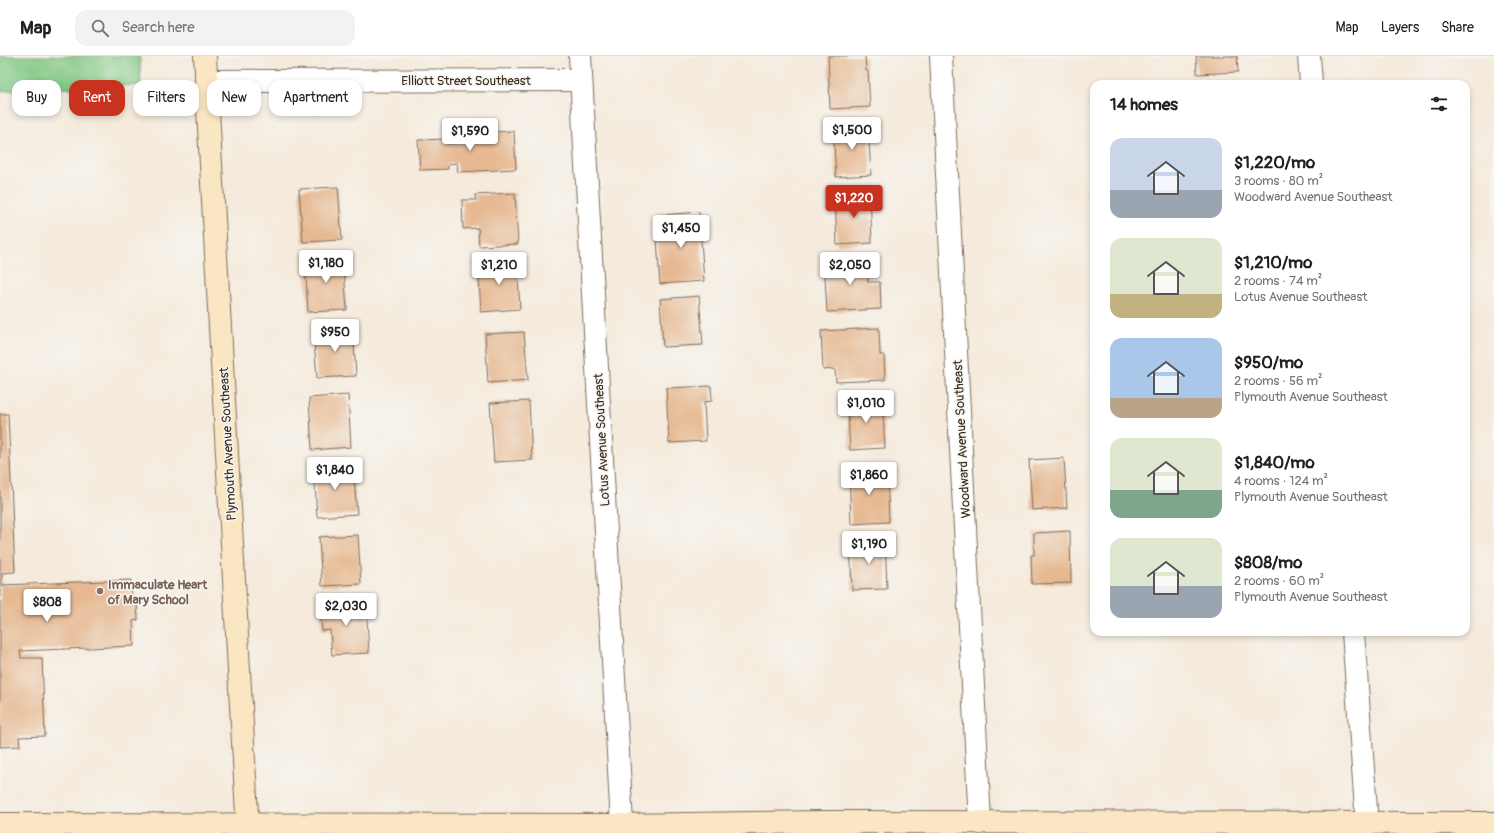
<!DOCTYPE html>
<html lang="en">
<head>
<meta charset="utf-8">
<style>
	body { margin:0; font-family:Pangolin,sans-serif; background:#f2f2f2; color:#202124; height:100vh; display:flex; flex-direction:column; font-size:15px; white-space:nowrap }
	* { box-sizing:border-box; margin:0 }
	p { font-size:13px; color:#757577 }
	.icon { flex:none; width:22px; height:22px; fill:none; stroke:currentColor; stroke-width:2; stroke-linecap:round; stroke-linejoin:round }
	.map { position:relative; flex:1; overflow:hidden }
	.panel { position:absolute; left:1090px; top:24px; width:380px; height:556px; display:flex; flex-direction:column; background:#fff; border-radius:12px; box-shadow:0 2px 6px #0003 }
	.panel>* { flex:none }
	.hud { position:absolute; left:12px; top:24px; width:380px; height:36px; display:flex; gap:8px }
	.price { position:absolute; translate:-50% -34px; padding:0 9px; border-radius:4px; background:#fff; color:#222; font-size:13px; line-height:26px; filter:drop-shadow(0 1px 2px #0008) }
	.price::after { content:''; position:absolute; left:50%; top:24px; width:12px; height:9px; margin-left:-6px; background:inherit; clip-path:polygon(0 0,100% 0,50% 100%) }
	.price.current { background:#c8321e; color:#fff }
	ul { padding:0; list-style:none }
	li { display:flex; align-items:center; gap:12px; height:100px; padding:0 20px }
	li span { display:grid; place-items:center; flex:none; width:112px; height:80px; border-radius:12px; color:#555 }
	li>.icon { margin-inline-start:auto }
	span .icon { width:48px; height:48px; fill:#fffc; stroke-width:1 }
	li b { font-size:17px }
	h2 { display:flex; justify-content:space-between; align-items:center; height:48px; padding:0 20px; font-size:17px }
	.pill { padding:0 14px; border-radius:12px; background:#fff; box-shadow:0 2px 6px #0003; font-size:14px; line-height:36px }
	.pill.current { background:#c8321e; color:#fff }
	header { display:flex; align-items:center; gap:24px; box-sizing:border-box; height:56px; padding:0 20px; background:#fff; border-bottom:1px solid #e0e0e0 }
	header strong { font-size:19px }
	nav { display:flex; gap:22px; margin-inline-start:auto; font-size:14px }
	.search { width:280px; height:36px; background:#f2f2f2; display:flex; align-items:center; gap:10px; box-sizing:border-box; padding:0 14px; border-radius:12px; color:#757577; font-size:15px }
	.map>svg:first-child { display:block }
	.green { fill:#81c783; stroke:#5e7850 }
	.building { fill:#e6b992 }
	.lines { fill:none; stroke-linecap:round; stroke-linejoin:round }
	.minor-casing { stroke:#7c6d60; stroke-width:24 }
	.secondary-casing { stroke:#7c6d60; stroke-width:24 }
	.minor { stroke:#fff; stroke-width:22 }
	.secondary { stroke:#fbe6c3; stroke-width:22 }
	.education-dot { fill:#8d6e63; stroke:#f6f6f2; stroke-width:1.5 }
	.labels { text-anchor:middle; stroke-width:3; stroke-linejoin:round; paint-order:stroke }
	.street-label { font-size:13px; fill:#3b2a1e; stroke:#f6f6f2 }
	.education-label { font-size:13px; font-weight:bold; fill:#785e54; stroke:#f6f6f2; text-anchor:start }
</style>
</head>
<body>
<header>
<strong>Map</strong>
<div class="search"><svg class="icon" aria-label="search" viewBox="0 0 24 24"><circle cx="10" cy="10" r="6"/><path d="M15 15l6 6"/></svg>Search here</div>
<nav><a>Map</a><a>Layers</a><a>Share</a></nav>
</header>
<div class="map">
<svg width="1494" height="777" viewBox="0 0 1494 777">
	<rect width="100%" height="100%" fill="#f6f6f2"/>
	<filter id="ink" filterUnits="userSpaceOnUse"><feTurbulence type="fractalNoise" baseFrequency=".025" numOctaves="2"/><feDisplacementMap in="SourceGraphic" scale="8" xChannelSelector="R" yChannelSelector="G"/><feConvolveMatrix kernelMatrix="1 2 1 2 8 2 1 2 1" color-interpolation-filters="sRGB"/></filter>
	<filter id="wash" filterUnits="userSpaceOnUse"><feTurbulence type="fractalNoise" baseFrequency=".012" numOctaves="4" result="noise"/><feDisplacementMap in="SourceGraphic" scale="16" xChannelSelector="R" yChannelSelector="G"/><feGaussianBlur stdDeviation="0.9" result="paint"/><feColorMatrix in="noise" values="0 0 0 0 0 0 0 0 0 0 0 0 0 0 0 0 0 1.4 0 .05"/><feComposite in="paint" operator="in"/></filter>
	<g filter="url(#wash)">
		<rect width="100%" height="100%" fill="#f5eadb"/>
		<polygon class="green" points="0,0 140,0 141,29 0,35"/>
		<g id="blocks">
			<g class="building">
				<polygon points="828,0 865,0 866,15 868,15 870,51 830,53"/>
				<polygon points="1196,0 1237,0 1238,16 1197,18"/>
				<polygon points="868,69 871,119 836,121 833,71"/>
				<polygon points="514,75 516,113 458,116 457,107 448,108 448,113 420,114 418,84 447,83 447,88 456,87 455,78"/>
				<polygon points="338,131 342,184 303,186 299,133"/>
				<polygon points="515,137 518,188 479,190 478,172 463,173 462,144 476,144 475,139"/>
				<polygon points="870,137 872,187 837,189 835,139"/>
				<polygon points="699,156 704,225 660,228 657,183 662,182 661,159"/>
				<polygon points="343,200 347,254 308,256 305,203"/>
				<polygon points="866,201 868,226 880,226 881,253 827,256 824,203"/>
				<polygon points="517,204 520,253 481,256 478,207"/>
				<polygon points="699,240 703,289 663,291 660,243"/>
				<polygon points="353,271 356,320 317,322 313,274"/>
				<polygon points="879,272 880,299 884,299 885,324 836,326 835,313 823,314 821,275"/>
				<polygon points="524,276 528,324 488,327 485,278"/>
				<polygon points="711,330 712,345 704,346 706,385 669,387 666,332"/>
				<polygon points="348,339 351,391 312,394 309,342"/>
				<polygon points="882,342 885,392 850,394 847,344"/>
				<polygon points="529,345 532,404 494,406 490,347"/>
				<polygon points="0,358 8,358 15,516 2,517 2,529 131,524 132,547 137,547 138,564 133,565 134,590 20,595 21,602 42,602 45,680 19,681 20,690 0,691"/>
				<polygon points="1064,402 1067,452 1032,454 1029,404"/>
				<polygon points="353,409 357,458 317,461 314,412"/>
				<polygon points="887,413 889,466 851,468 849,414"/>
				<polygon points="1070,475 1071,527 1032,528 1031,499 1034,499 1034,477"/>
				<polygon points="358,479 361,528 322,530 319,481"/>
				<polygon points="885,483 887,533 852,534 850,485"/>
				<polygon points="366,546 369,597 332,599 330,574 322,575 320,549"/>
			</g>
		</g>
	</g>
	<g filter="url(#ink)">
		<use href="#blocks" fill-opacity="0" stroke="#7c6d60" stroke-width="1"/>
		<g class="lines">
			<g class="minor-casing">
				<g id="minor">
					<polyline points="580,0 622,769"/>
					<polyline points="941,0 980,767"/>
					<polyline points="1309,0 1311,28"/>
					<polyline points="206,25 581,24"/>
					<polyline points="1353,576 1367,767"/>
				</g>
			</g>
			<g class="secondary-casing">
				<g id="secondary">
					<polyline points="205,0 248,777"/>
					<polyline points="0,768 622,769 821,766 1494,767"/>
				</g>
			</g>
			<use href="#minor" class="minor"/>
			<use href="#secondary" class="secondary"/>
		</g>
	</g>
	<circle class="education-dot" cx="100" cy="535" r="4"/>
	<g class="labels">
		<g class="street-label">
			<text x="466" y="29">Elliott Street Southeast</text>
			<text transform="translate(961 383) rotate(-93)" y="5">Woodward Avenue Southeast</text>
			<text transform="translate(601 384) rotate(-93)" y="5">Lotus Avenue Southeast</text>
			<text transform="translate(227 388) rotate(-93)" y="5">Plymouth Avenue Southeast</text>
		</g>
		<g class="education-label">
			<text x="108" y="533">Immaculate Heart<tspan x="108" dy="15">of Mary School</tspan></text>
		</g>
	</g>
</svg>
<b class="price" style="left:852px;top:95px">$1,500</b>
<b class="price" style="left:470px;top:96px">$1,590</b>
<b class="price current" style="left:854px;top:163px">$1,220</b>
<b class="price" style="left:681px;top:193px">$1,450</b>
<b class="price" style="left:326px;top:228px">$1,180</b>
<b class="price" style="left:499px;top:230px">$1,210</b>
<b class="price" style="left:850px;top:230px">$2,050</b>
<b class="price" style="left:335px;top:297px">$950</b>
<b class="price" style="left:866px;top:368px">$1,010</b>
<b class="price" style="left:335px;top:435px">$1,840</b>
<b class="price" style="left:869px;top:440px">$1,860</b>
<b class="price" style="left:869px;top:509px">$1,190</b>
<b class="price" style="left:47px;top:567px">$808</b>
<b class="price" style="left:346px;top:571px">$2,030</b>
<div class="hud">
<a class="pill">Buy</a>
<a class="pill current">Rent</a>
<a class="pill">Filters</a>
<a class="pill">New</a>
<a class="pill">Apartment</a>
</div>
<section class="panel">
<h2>14 homes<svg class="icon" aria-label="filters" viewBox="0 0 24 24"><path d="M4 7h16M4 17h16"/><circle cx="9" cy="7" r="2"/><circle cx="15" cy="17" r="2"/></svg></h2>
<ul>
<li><span style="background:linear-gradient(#c9d6e8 65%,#9aa5b1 0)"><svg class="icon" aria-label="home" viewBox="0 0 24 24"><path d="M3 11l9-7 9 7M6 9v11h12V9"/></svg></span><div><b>$1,220/mo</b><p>3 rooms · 80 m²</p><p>Woodward Avenue Southeast</p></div></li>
<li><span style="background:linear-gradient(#dfe7d0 70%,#c2b280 0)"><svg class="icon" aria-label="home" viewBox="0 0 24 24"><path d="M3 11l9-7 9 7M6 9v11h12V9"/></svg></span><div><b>$1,210/mo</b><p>2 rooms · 74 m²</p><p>Lotus Avenue Southeast</p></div></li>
<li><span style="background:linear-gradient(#a9c7e8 75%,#b9a48a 0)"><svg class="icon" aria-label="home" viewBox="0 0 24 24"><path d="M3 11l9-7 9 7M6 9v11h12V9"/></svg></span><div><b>$950/mo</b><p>2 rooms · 56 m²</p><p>Plymouth Avenue Southeast</p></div></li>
<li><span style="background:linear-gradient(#dfe7d0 65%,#7fa58c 0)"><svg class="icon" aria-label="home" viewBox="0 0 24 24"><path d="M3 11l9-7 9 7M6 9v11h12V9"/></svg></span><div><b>$1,840/mo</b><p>4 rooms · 124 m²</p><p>Plymouth Avenue Southeast</p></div></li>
<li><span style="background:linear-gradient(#dfe7d0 60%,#9aa5b1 0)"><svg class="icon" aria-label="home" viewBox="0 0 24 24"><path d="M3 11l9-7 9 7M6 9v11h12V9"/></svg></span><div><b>$808/mo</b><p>2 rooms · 60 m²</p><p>Plymouth Avenue Southeast</p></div></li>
</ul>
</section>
</div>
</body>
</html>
